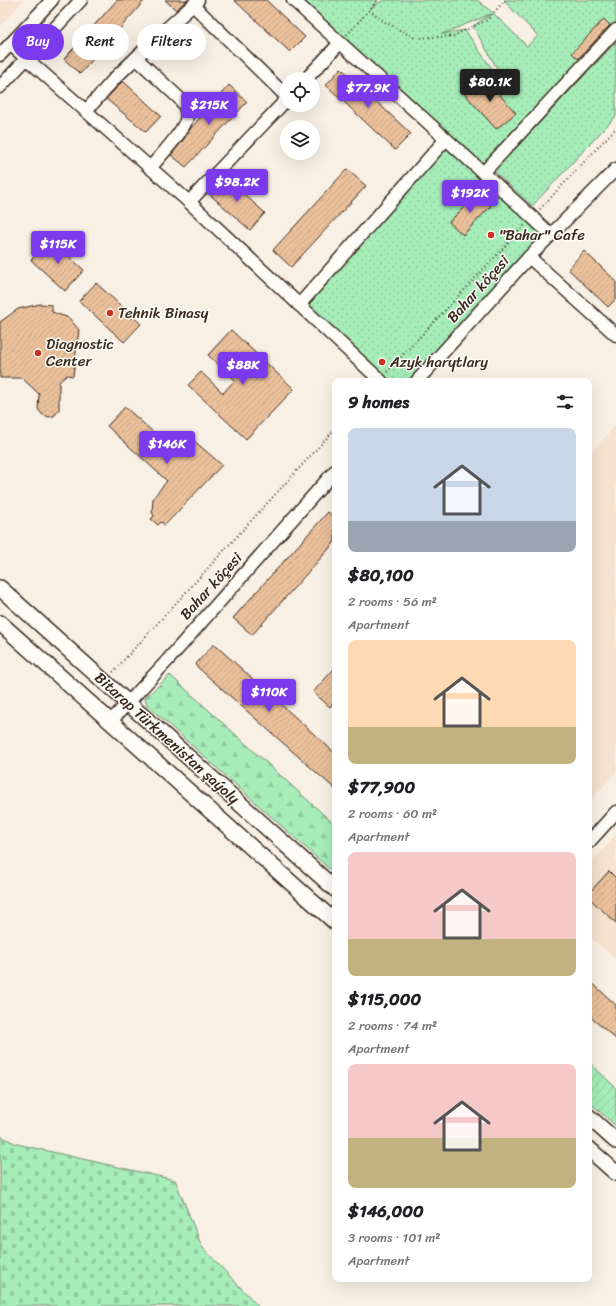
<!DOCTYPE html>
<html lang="en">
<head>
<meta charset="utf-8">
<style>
	body { margin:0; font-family:Sriracha,sans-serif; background:#f6f6f6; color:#202124; height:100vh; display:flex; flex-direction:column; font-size:15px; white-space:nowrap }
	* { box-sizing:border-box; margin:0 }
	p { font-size:13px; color:#757577 }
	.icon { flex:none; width:22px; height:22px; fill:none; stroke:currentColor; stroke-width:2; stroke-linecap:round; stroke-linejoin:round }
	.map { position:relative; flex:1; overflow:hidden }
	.details { position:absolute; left:332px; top:378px; width:260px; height:904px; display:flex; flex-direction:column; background:#fff; border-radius:8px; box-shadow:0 4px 16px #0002 }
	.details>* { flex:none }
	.top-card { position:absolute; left:12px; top:24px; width:260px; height:36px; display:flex; gap:8px }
	.controls { position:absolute; left:280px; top:72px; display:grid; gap:8px }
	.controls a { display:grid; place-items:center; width:40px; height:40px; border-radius:50%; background:#fff; box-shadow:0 4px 16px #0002; font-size:20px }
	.price { position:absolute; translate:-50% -34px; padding:0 9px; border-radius:4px; background:#7c3aed; color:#fff; font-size:13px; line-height:26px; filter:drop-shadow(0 1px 2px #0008) }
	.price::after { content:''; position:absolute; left:50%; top:24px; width:12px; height:9px; margin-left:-6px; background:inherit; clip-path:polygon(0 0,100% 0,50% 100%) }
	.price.active { background:#222; color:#fff }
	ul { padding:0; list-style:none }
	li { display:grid; align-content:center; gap:8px; height:212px; padding:0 16px }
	li span { display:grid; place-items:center; height:124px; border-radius:8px; color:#555 }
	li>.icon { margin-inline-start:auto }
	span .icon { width:72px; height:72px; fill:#fffc; stroke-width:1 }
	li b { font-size:17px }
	h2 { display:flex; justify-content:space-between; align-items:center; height:48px; padding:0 16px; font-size:17px }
	.chip { padding:0 14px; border-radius:18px; background:#fff; box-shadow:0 4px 16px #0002; font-size:14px; line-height:36px }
	.chip.active { background:#7c3aed; color:#fff }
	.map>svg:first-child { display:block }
	.built { fill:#f5e2cf }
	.forest { fill:url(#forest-firs); stroke:#708c6c }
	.cemetery { fill:url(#cemetery-stones); stroke:#708c6c }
	.park { fill:url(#park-dots); stroke:#708c6c; fill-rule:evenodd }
	.garden { fill:url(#garden-furrows); stroke:#708c6c }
	.building { fill:url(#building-hatch); stroke:#3b2a1e }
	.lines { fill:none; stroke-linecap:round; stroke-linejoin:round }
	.minor-casing { stroke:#3b2a1e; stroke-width:15 }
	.major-casing { stroke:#3b2a1e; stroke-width:18 }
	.path { stroke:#3b2a1e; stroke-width:2; stroke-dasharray:1 3; stroke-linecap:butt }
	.minor { stroke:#fdfcf7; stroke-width:12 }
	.major { stroke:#fdfcf7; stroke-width:15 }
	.poi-dot { fill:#c8321e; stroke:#fdfcf7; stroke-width:1.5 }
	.labels { text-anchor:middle; stroke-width:3; stroke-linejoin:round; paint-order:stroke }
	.poi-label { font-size:15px; fill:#3b2a1e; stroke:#fdfcf7; text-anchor:start }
	.street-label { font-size:15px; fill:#3b2a1e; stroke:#fdfcf7 }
</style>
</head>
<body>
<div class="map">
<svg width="616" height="1306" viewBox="0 0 616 1306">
	<defs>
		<pattern id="forest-firs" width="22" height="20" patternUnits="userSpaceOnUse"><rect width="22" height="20" fill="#a6edb9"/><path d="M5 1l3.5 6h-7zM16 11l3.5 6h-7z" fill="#90cb9f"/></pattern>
		<pattern id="cemetery-stones" width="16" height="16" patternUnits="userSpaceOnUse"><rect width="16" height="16" fill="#a6edb9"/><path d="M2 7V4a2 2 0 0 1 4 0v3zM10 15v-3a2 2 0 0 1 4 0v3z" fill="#90cb9f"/></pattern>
		<pattern id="park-dots" width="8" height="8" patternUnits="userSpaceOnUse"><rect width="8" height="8" fill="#a6edb9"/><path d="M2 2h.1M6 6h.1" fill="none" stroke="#90cb9f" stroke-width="1.8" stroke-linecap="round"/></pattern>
		<pattern id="garden-furrows" width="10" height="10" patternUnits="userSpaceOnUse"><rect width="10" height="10" fill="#a6edb9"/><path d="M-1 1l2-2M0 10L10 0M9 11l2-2" fill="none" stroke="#90cb9f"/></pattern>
		<pattern id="building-hatch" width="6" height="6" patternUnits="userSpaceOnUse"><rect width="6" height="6" fill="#ebc19b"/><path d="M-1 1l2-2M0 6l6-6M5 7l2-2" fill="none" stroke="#caa685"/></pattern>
	</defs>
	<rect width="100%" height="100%" fill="#f9f0e5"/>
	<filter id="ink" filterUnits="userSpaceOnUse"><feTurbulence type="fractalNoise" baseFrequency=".025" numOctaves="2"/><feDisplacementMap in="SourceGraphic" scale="8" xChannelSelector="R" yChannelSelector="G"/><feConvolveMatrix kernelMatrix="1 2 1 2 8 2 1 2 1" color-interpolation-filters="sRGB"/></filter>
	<g filter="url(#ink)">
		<g class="built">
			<polygon points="0,0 24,0 0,26"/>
			<polygon points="616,425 616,772 589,802 589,455"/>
			<polygon points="616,835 616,959 589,936 589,865"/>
		</g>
		<polygon class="forest" points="170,675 335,825 335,874 147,705 145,698"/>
		<polygon class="cemetery" points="0,1136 17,1144 175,1180 202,1247 258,1306 0,1306"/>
		<g class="park">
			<path d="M293 0H378L371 8 383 0H477L493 13 527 46 538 36 504 1 505 0H616V30L483 173ZM491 14 473 26 498 70 495 73 465 30 442 34Z"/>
			<polygon points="616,42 616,116 532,206 494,171"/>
			<polygon points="442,143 542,234 410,381 390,381 300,300"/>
		</g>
		<polygon class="garden" points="589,1062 616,1088 616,1126 589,1102"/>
		<g class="building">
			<polygon points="117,0 145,0 80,74 64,59"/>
			<polygon points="165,0 187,0 176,10"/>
			<polygon points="234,0 266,0 305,37 290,52"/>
			<polygon points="604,19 610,25 578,59 572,53"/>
			<polygon points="341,68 411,134 395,150 326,85"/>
			<polygon points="483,76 516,113 496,129 464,93"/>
			<polygon points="123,81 161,116 146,132 106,99"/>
			<polygon points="229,85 247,102 186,167 171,155 183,140 191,128"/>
			<polygon points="347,169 366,186 291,267 273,250"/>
			<polygon points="224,176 265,213 250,230 208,193"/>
			<polygon points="478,193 491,206 463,235 449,222"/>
			<polygon points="50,239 84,270 65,291 31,260"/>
			<polygon points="584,251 616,281 616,299 608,307 568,269"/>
			<polygon points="96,283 141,324 124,342 79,301"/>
			<polygon points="40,304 52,305 52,312 69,318 79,330 73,376 67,375 59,382 59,410 54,416 49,417 43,415 41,413 38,409 39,394 22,378 0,378 0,322 18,309"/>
			<polygon points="231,330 294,389 246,439 188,385 201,372 223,393 235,380 208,355"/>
			<polygon points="125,407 180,456 192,439 222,465 165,525 161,522 158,525 151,519 154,516 152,512 153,498 167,481 107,426"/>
			<polygon points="328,512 335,518 335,542 252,635 233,618"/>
			<polygon points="214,644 335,753 335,789 195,665"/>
			<polygon points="335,668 335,701 330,707 313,692"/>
			<polygon points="609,871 616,878 616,923 589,898 589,893"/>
			<polygon points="589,980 616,1005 616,1039 589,1016"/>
		</g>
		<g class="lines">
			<g class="minor-casing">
				<g id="minor">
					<polyline points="198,0 193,5 287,97"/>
					<polyline points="293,0 532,217 551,235"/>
					<polyline points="10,44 189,202 381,381"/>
					<polyline points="0,55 52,0"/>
					<path d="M136 58 180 99C183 104 188 109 187 116 186 130 160 156 150 168"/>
					<polyline points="306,79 340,43"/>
					<polyline points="0,87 81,0"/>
					<polyline points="86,111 116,77 163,32 193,5"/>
					<polyline points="483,173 616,30"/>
					<polyline points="189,202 287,99"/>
					<polyline points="529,257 616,335"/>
					<polyline points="299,305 446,139"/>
					<polyline points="417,381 529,257 616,169"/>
					<polyline points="110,722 167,661 335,471"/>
					<polyline points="589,842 616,812"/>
				</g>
			</g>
			<g class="major-casing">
				<g id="major">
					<polyline points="0,588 335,889"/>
					<polyline points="0,623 335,922"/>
					<polyline points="589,1117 616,1141"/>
					<polyline points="589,1149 616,1173"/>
				</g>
			</g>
			<g class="path">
				<polyline points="369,10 385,22 415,38 453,36 487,20 505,0"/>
				<polyline points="347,35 378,0"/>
				<polyline points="540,209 616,128"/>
				<polyline points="387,372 525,225"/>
				<polyline points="113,672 335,429"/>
			</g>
			<use href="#minor" class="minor"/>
			<use href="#major" class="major"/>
		</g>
	</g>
	<g class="poi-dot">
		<circle cx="491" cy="235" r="4"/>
		<circle cx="110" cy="313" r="4"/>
		<circle cx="38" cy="353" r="4"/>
		<circle cx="382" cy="362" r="4"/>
	</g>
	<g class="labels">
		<g class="poi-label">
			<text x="499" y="240">"Bahar" Cafe</text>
			<text x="118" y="318">Tehnik Binasy</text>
			<text x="46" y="349">Diagnostic<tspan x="46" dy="17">Center</tspan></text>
			<text x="390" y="367">Azyk harytlary</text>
		</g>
		<g class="street-label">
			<text transform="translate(478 289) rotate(-48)" y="5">Bahar köçesi</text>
			<text transform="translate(211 586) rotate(-48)" y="5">Bahar köçesi</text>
			<text transform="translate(167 738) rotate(42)" y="5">Bitarap Türkmenistan şaýoly</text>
		</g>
	</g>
</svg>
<div class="controls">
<a><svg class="icon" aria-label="locate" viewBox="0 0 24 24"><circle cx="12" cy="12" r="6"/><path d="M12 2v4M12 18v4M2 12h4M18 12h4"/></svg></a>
<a><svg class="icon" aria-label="layers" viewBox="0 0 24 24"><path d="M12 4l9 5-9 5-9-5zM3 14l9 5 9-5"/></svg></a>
</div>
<b class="price active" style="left:490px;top:103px">$80.1K</b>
<b class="price" style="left:368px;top:109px">$77.9K</b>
<b class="price" style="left:209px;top:126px">$215K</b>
<b class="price" style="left:237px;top:203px">$98.2K</b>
<b class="price" style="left:470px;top:214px">$192K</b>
<b class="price" style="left:58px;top:265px">$115K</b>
<b class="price" style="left:243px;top:386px">$88K</b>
<b class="price" style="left:167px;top:465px">$146K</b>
<b class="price" style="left:269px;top:713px">$110K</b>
<div class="top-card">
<a class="chip active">Buy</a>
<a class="chip">Rent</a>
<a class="chip">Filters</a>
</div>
<section class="details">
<h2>9 homes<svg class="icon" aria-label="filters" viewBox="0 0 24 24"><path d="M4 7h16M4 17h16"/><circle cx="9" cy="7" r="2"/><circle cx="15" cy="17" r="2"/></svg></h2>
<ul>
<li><span style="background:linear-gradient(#c9d6e8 75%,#9aa5b1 0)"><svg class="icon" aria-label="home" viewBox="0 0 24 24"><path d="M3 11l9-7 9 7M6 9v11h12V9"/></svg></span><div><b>$80,100</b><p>2 rooms · 56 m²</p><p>Apartment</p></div></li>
<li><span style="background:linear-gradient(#ffd9b3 70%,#c2b280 0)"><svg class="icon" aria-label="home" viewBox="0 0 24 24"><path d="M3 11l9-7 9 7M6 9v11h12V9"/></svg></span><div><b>$77,900</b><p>2 rooms · 60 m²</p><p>Apartment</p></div></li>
<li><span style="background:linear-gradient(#f6c9c9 70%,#c2b280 0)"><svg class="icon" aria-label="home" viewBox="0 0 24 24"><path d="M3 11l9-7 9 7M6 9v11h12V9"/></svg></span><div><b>$115,000</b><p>2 rooms · 74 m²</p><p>Apartment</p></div></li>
<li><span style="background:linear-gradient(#f6c9c9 60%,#c2b280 0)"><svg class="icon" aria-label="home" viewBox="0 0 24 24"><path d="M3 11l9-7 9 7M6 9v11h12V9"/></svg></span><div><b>$146,000</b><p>3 rooms · 101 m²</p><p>Apartment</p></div></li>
</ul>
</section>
</div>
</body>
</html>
